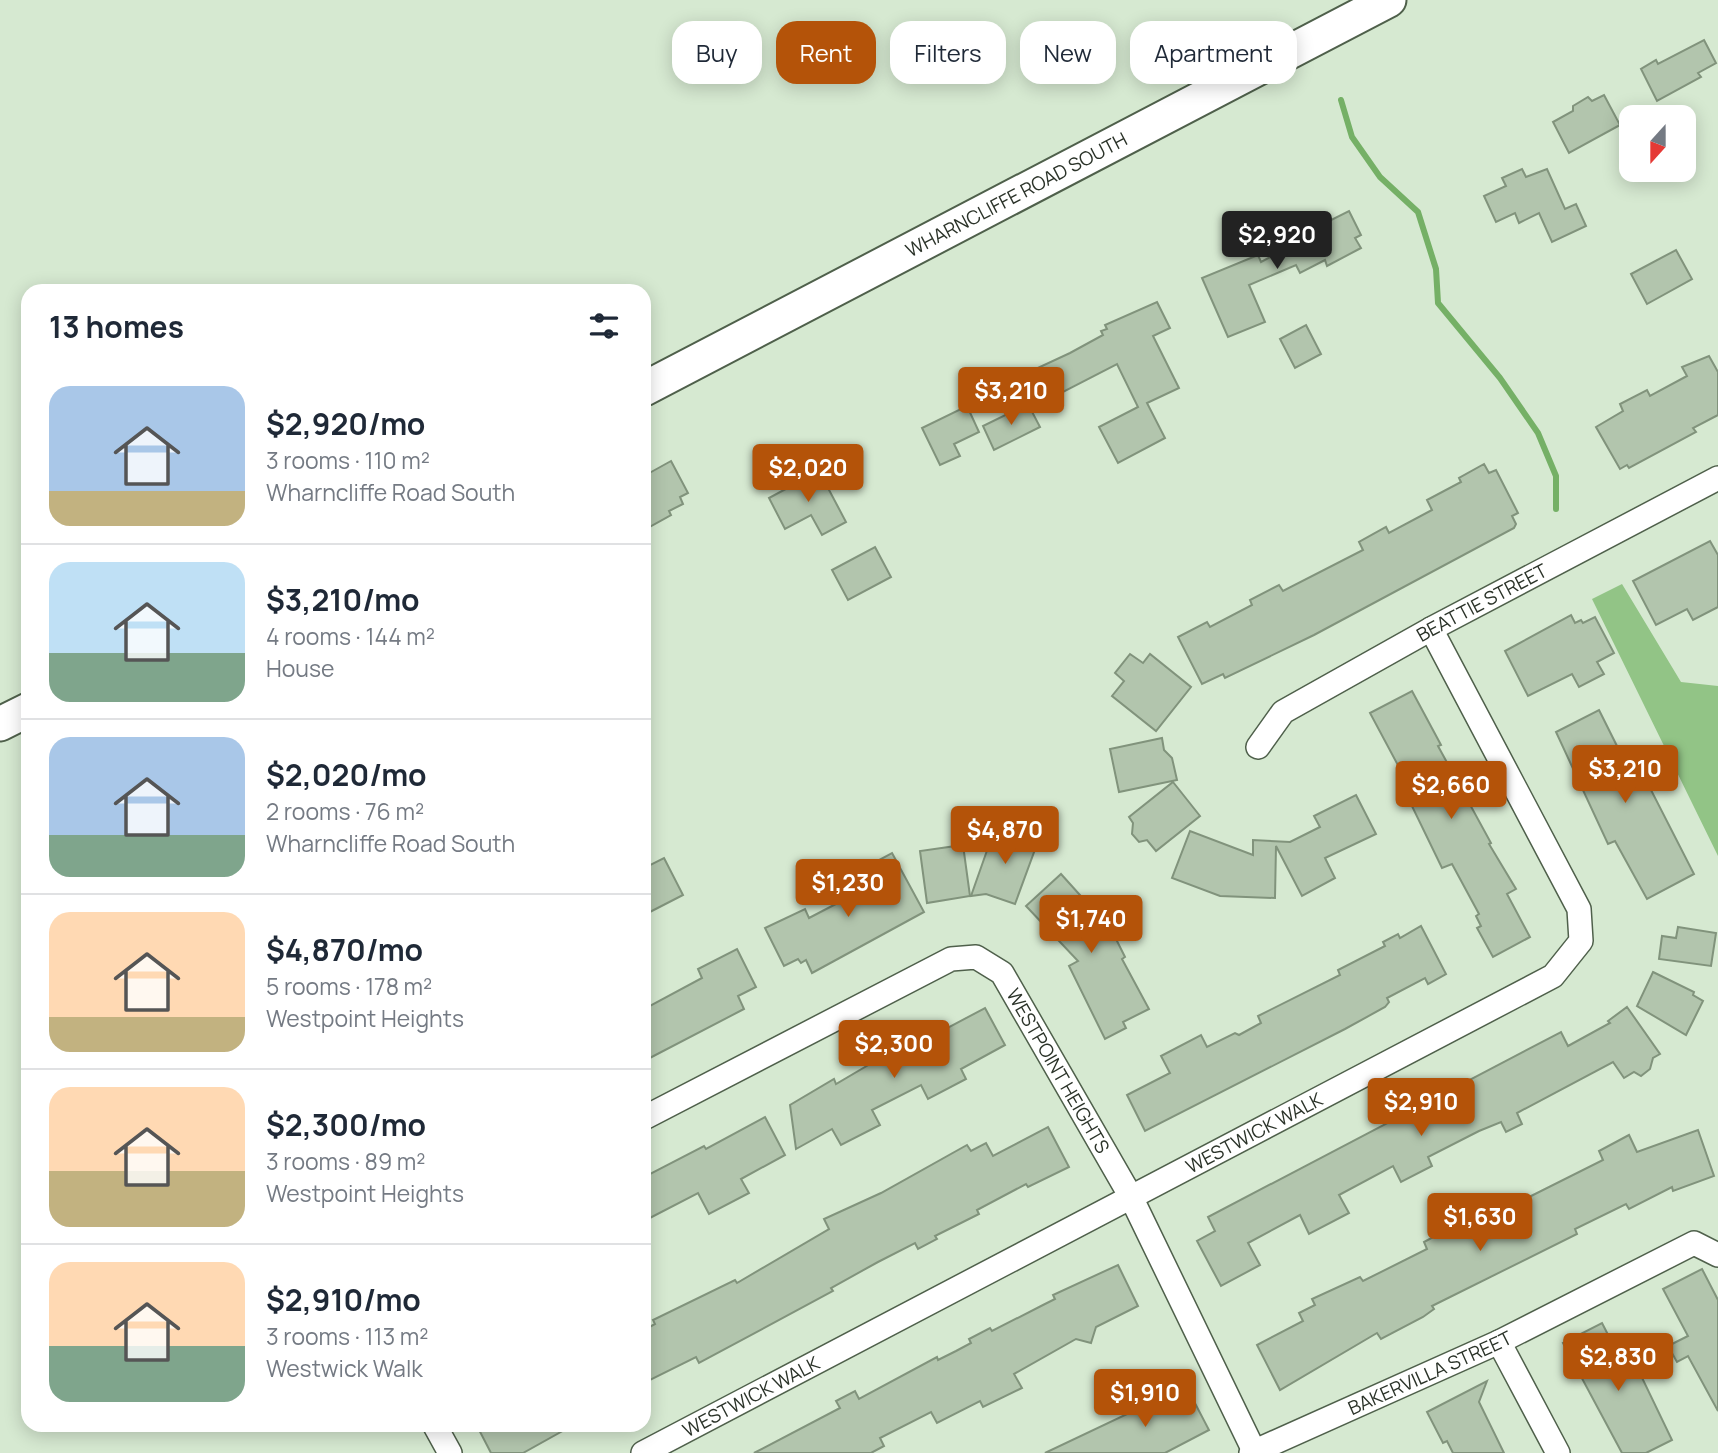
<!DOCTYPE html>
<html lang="en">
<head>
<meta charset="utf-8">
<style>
	body { margin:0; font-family:Manrope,sans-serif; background:#f2f2f3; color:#1f2937; height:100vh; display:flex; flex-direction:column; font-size:26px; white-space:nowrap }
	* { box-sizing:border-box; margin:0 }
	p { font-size:23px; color:#747a83 }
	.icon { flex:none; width:38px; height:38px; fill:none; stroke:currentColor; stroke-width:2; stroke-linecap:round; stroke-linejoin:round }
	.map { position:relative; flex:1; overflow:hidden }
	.sheet { position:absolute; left:21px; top:284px; width:630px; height:1148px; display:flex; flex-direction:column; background:#fff; border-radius:21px; box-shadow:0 4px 18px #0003 }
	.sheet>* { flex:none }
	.top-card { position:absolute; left:672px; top:21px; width:665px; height:63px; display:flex; gap:14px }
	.needle { width:46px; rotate:201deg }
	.controls { position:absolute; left:1619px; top:105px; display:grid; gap:14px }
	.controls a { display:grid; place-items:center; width:77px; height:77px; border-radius:14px; background:#fff; box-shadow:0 4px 18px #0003; font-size:35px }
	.price { position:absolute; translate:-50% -60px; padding:0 16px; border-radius:7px; background:#b45309; color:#fff; font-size:23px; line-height:46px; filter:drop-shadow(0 2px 4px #0008) }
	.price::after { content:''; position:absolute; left:50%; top:42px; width:21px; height:16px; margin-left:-10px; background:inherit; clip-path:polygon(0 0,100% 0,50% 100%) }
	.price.current { background:#222; color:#fff }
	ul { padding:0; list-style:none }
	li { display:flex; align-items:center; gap:21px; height:175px; padding:0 28px }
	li+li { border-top:2px solid #e0e1e3 }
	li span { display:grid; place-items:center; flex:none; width:196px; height:140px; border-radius:21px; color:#555 }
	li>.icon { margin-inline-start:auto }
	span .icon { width:84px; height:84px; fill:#fffc; stroke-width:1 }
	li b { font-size:30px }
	h2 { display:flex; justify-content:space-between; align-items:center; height:84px; padding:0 28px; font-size:30px }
	.chip { padding:0 24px; border-radius:21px; background:#fff; box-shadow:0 4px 18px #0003; font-size:24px; line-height:63px }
	.chip.current { background:#b45309; color:#fff }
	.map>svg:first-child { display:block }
	.green { fill:#92c486 }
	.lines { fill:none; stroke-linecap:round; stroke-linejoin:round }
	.stream { stroke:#75b066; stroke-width:6 }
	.building { fill:#b2c5ad; stroke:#81937c; stroke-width:2 }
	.minor-casing { stroke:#4f604b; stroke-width:26 }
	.secondary-casing { stroke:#4f604b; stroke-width:37 }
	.minor { stroke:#fff; stroke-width:23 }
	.secondary { stroke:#fff; stroke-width:33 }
	.labels { text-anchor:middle; stroke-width:7; stroke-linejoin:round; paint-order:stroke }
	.street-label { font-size:19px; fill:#2b3329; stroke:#fff }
</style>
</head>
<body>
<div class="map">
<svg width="1718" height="1453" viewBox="0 0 1718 1453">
	<rect width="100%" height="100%" fill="#d6e9d1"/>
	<polygon class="green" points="1622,584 1681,682 1718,686 1718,856 1592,599"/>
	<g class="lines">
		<polyline class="stream" points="1341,100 1352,137 1380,177 1418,212 1436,269 1438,303 1500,378 1538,433 1556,476 1556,509"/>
	</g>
	<g class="building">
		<polygon points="1704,40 1716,63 1698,73 1701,77 1657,101 1641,69 1656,60 1658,64"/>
		<polygon points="1604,95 1620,125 1569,153 1553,122 1573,111 1573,106 1588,97 1592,101"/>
		<polygon points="1522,169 1526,177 1547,169 1565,209 1576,204 1586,226 1552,242 1539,213 1519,223 1515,213 1496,222 1484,196 1506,186 1502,178"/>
		<polygon points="1349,211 1361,235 1355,238 1361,248 1327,266 1325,260 1300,273 1296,265 1249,285 1265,322 1228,337 1202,278 1258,255 1261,262 1299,242 1297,237"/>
		<polygon points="1676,250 1692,279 1647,304 1631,274"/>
		<polygon points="1157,302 1170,328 1153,336 1179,388 1147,403 1165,438 1118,463 1099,427 1138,407 1117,364 1032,408 1016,378 1070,353 1103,335 1101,331 1107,329 1105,325"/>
		<polygon points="1306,325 1321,354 1295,368 1280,339"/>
		<polygon points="1709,356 1718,372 1718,415 1693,428 1696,432 1629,468 1627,465 1620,469 1596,427 1623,411 1620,404 1647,390 1650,396 1687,376 1682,367"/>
		<polygon points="1028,404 1040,427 994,450 983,426"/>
		<polygon points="967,406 979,432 954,444 960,456 940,465 922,428"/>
		<polygon points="671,461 688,493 680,497 683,504 669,511 671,515 644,530 644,476"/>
		<polygon points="1484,464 1489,473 1496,470 1518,513 1512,516 1516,524 1514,528 1314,635 1225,678 1223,674 1202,684 1178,637 1207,622 1210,627 1252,605 1250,600 1279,585 1283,591 1363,550 1359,542 1386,527 1389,533 1432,510 1427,500 1461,482 1459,478"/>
		<polygon points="819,471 846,522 822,535 811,515 785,529 769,498"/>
		<polygon points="1710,541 1718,555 1718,607 1693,620 1687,609 1656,625 1633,581"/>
		<polygon points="875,547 891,577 848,600 832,570"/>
		<polygon points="1571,615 1575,623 1581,620 1583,623 1595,617 1614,653 1597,662 1604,674 1579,687 1572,674 1528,696 1505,651"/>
		<polygon points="1130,654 1143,663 1150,654 1191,687 1156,731 1112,696 1124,681 1115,673"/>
		<polygon points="1412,691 1441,745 1438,746 1491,843 1489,844 1516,889 1507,894 1530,937 1493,957 1477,928 1481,926 1476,916 1479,914 1452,864 1442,868 1409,800 1415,797 1370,713"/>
		<polygon points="1599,710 1620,752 1629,747 1694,874 1647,899 1615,841 1608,844 1556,732"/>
		<polygon points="1162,738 1164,750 1172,758 1177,780 1119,792 1110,749"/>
		<polygon points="1173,782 1200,816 1156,851 1147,840 1139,842 1132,834 1133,823 1129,817"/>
		<polygon points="1356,795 1376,834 1325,858 1335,878 1302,896 1276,846 1275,898 1220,896 1172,878 1190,831 1253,855 1253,840 1290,842 1320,827 1314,816"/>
		<polygon points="996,825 1037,844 1015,904 986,894 971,896"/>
		<polygon points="963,845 970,896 927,903 920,851"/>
		<polygon points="892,853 924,912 812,973 806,960 801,963 798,959 784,966 765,928 805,909 809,918 859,892 857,887 871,879 864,868"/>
		<polygon points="664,858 683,895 644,915 644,868"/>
		<polygon points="1061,874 1106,924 1108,923 1125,957 1122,959 1149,1009 1123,1022 1126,1028 1105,1039 1069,966 1078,961 1026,906"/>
		<polygon points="1421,926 1446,974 1428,984 1425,978 1387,998 1389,1002 1385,1007 1345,1029 1145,1131 1127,1095 1170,1073 1161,1056 1201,1035 1207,1047 1235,1033 1239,1035 1261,1023 1258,1016 1340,975 1338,970 1385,946 1383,942 1398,934 1400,938"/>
		<polygon points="1678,927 1716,933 1711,966 1659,959 1662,936 1676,938"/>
		<polygon points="737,949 756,987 738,996 744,1009 644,1061 644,1009 702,978 698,969"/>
		<polygon points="1653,972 1694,992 1693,995 1703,1001 1686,1035 1637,1006"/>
		<polygon points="1627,1007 1660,1054 1653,1058 1650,1069 1641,1076 1634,1072 1624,1078 1613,1062 1517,1113 1522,1124 1506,1132 1501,1122 1479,1131 1428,1157 1432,1166 1401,1182 1393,1166 1339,1195 1349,1213 1309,1234 1300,1215 1248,1243 1260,1265 1221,1286 1197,1241 1215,1231 1208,1217 1561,1032 1568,1046 1610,1023 1608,1021"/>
		<polygon points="985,1008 1005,1045 961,1069 966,1079 928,1099 921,1085 872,1110 880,1125 841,1145 832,1129 796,1149 790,1105 834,1079 836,1084 921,1034 925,1040"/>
		<polygon points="765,1117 785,1155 741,1179 749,1193 709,1214 698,1193 644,1221 644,1177 704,1146 706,1149"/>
		<polygon points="1048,1127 1069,1167 1028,1187 1026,1184 977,1210 979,1214 935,1236 937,1239 918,1249 915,1243 878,1262 831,1288 833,1291 699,1363 696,1357 644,1383 644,1330 655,1324 653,1320 735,1280 737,1283 829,1229 824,1219 881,1193 967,1145 971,1151 986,1143 993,1156"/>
		<polygon points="1698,1130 1714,1176 1673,1191 1672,1187 1629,1209 1626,1204 1575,1229 1577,1234 1432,1306 1434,1309 1423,1317 1381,1339 1377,1333 1280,1390 1257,1345 1303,1321 1299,1313 1315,1305 1312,1299 1360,1277 1363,1281 1427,1249 1424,1242 1459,1223 1462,1228 1487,1215 1490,1222 1527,1203 1529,1197 1603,1160 1599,1151 1629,1135 1637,1152"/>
		<polygon points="1118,1265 1138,1306 1096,1327 1091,1343 1076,1339 1014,1374 1022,1388 983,1407 980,1401 937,1423 931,1412 880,1438 884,1446 871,1453 754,1453 840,1408 836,1401 855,1391 859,1399 937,1357 938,1360 956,1351 971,1343 969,1339 990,1328 992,1331 1043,1305 1055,1299 1053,1295"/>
		<polygon points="1702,1269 1718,1300 1718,1411 1688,1356 1677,1362 1668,1346 1688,1336 1663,1289"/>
		<polygon points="1602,1323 1624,1366 1634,1361 1672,1440 1646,1453 1622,1453 1563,1343"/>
		<polygon points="1487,1381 1479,1402 1504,1453 1453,1453 1447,1441 1443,1443 1427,1412"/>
		<polygon points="1186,1386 1209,1430 1165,1453 1045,1453"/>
		<polygon points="476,1424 575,1424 523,1453 491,1453"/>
	</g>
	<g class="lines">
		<g class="minor-casing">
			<g id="minor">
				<path id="s1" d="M1258 747 1283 712 1431 629 1718 478"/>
				<path id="s2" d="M644 1118 951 959 976 957 1002 973 1131 1197 1255 1453"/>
				<polyline points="1499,1342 1558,1453"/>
				<polyline points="434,1424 450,1453"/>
				<path id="s3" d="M643 1453 1553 976 1581 941 1579 909 1431 629"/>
				<path id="s4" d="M1251 1453 1499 1342 1694 1243 1718 1255"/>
			</g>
		</g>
		<g class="secondary-casing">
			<g id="secondary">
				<path id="s5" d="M644 389 1389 0"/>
				<polyline points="0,724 28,710"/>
			</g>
		</g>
		<use href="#minor" class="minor"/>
		<use href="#secondary" class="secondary"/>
	</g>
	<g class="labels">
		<g class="street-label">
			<text dy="7" stroke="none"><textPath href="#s5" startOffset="420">WHARNCLIFFE ROAD SOUTH</textPath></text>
			<text dy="7" stroke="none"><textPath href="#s1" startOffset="270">BEATTIE STREET</textPath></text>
			<text dy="7" stroke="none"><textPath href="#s2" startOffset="514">WESTPOINT HEIGHTS</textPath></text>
			<text dy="7" stroke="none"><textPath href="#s3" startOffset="690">WESTWICK WALK</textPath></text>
			<text dy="7" stroke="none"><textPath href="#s4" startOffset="196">BAKERVILLA STREET</textPath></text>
			<text dy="7" stroke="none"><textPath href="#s3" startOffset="122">WESTWICK WALK</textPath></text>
		</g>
	</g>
</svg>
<div class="controls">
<a><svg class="needle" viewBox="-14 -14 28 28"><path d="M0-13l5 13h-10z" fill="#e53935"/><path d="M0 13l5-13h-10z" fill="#747a83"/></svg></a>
</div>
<b class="price current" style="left:1277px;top:271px">$2,920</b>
<b class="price" style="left:1011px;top:427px">$3,210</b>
<b class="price" style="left:808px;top:504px">$2,020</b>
<b class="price" style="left:1625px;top:805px">$3,210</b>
<b class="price" style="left:1451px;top:821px">$2,660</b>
<b class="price" style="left:1005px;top:866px">$4,870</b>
<b class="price" style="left:848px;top:919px">$1,230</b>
<b class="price" style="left:1091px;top:955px">$1,740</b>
<b class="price" style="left:894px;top:1080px">$2,300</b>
<b class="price" style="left:1421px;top:1138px">$2,910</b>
<b class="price" style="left:1480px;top:1253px">$1,630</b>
<b class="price" style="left:1618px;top:1393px">$2,830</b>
<b class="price" style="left:1145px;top:1429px">$1,910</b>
<div class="top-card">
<a class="chip">Buy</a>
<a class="chip current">Rent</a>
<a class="chip">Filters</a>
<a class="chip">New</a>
<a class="chip">Apartment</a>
</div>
<section class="sheet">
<h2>13 homes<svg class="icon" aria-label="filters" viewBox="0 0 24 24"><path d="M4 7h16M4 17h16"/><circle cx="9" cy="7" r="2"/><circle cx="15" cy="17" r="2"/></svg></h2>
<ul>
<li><span style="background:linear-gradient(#a9c7e8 75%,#c2b280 0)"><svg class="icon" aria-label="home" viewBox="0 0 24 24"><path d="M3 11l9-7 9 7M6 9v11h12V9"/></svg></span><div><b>$2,920/mo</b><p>3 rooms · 110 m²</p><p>Wharncliffe Road South</p></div></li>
<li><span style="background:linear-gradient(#bfe0f5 65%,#7fa58c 0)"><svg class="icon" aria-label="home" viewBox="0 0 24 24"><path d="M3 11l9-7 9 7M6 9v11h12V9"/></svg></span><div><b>$3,210/mo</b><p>4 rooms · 144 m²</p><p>House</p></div></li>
<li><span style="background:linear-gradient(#a9c7e8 70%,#7fa58c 0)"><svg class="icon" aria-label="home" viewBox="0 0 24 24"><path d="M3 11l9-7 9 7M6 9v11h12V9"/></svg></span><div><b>$2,020/mo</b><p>2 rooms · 76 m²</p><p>Wharncliffe Road South</p></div></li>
<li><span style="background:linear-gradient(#ffd9b3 75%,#c2b280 0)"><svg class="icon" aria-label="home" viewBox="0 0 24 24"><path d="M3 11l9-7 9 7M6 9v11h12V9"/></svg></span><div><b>$4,870/mo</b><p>5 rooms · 178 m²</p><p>Westpoint Heights</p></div></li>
<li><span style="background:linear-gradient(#ffd9b3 60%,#c2b280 0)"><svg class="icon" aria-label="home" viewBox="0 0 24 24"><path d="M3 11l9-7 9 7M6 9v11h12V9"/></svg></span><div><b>$2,300/mo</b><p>3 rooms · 89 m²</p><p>Westpoint Heights</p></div></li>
<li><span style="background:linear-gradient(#ffd9b3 60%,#7fa58c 0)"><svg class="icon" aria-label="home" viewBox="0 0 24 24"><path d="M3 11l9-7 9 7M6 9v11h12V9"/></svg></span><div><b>$2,910/mo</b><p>3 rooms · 113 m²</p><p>Westwick Walk</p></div></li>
</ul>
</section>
</div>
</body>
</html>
